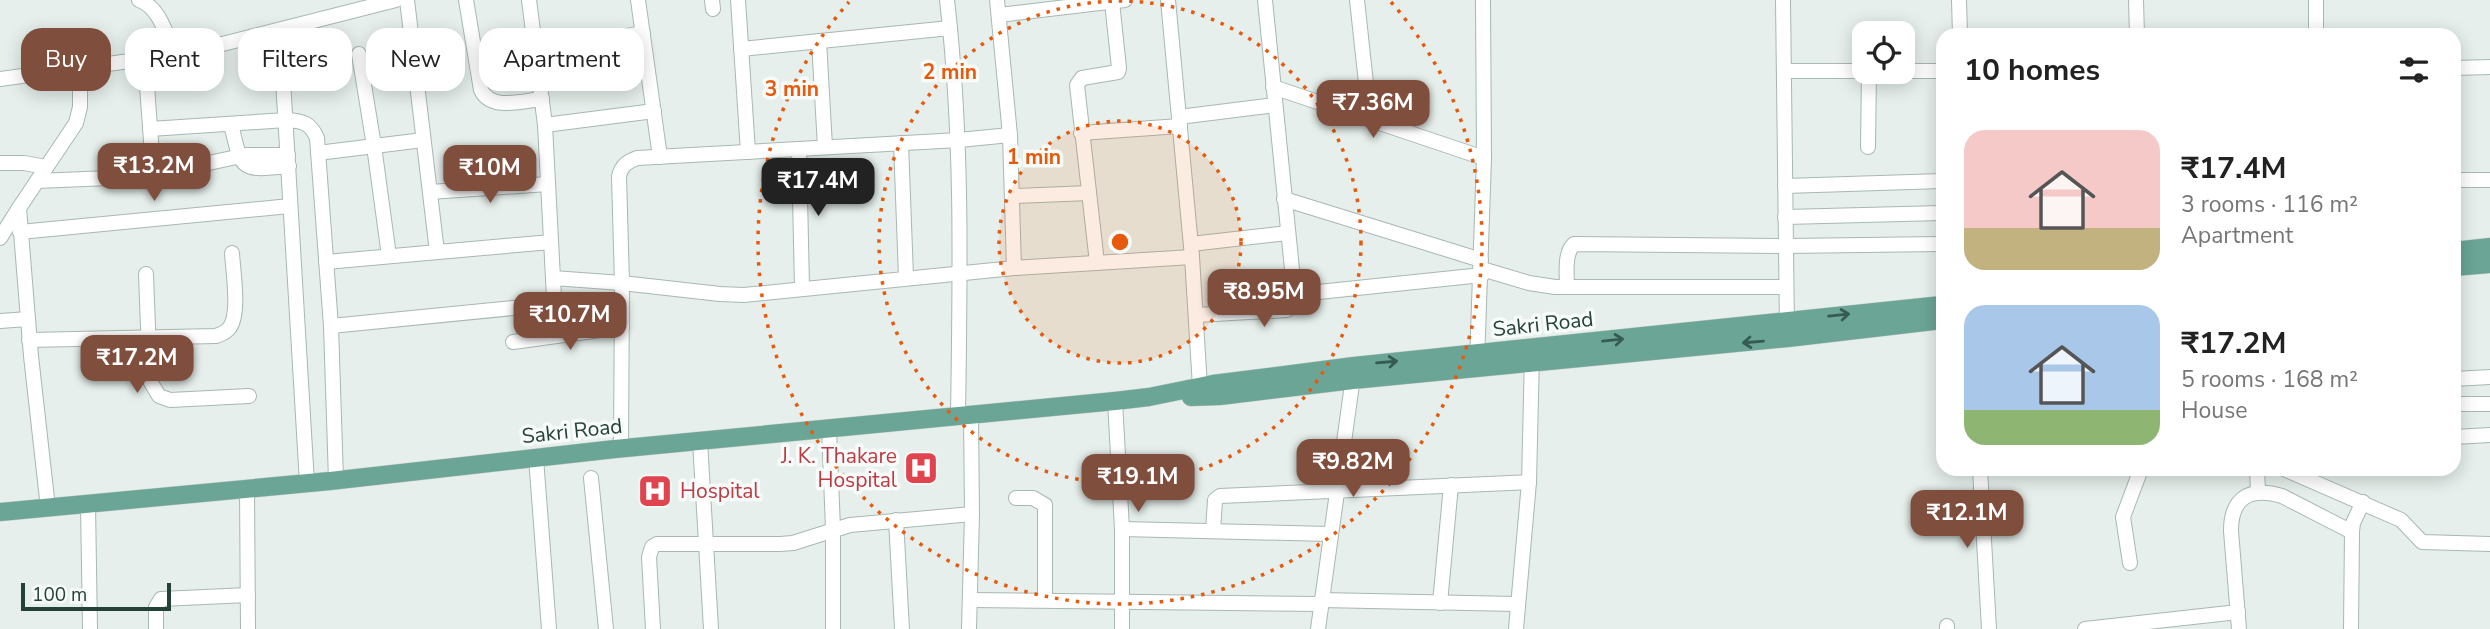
<!DOCTYPE html>
<html lang="en">
<head>
<meta charset="utf-8">
<style>
	body { margin:0; font-family:"Nunito Sans",sans-serif; background:#f6f6f6; color:#222; height:100vh; display:flex; flex-direction:column; font-size:26px; white-space:nowrap }
	* { box-sizing:border-box; margin:0 }
	p { font-size:23px; color:#767676 }
	.icon { flex:none; width:38px; height:38px; fill:none; stroke:currentColor; stroke-width:2; stroke-linecap:round; stroke-linejoin:round }
	.map { position:relative; flex:1; overflow:hidden }
	.drawer { position:absolute; left:1936px; top:28px; width:525px; height:448px; display:flex; flex-direction:column; background:#fff; border-radius:21px; box-shadow:0 4px 18px #0003 }
	.drawer>* { flex:none }
	.hud { position:absolute; left:21px; top:28px; width:665px; height:63px; display:flex; gap:14px }
	.fabs { position:absolute; left:1852px; top:21px; display:grid; gap:14px }
	.fabs a { display:grid; place-items:center; width:63px; height:63px; border-radius:14px; background:#fff; box-shadow:0 4px 18px #0003; font-size:35px }
	.scale { position:absolute; left:21px; bottom:18px; width:150px; box-sizing:border-box; padding-left:7px; border:4px solid #24423a; border-top:0; font-size:19px; line-height:24px; white-space:nowrap; color:#24423a; -webkit-text-stroke:5px #f7fbf9; paint-order:stroke }
	.price { position:absolute; translate:-50% -60px; padding:0 16px; border-radius:14px; background:#804e3d; color:#fff; font-size:23px; line-height:46px; filter:drop-shadow(0 2px 4px #0008) }
	.price::after { content:''; position:absolute; left:50%; top:42px; width:21px; height:16px; margin-left:-10px; background:inherit; clip-path:polygon(0 0,100% 0,50% 100%) }
	.price.on { background:#222; color:#fff }
	ul { padding:0; list-style:none }
	li { display:flex; align-items:center; gap:21px; height:175px; padding:0 28px }
	li span { display:grid; place-items:center; flex:none; width:196px; height:140px; border-radius:21px; color:#555 }
	li>.icon { margin-inline-start:auto }
	span .icon { width:84px; height:84px; fill:#fffc; stroke-width:1 }
	li b { font-size:30px }
	h2 { display:flex; justify-content:space-between; align-items:center; height:84px; padding:0 28px; font-size:30px }
	.pill { padding:0 24px; border-radius:21px; background:#fff; box-shadow:0 4px 18px #0003; font-size:24px; line-height:63px }
	.pill.on { background:#804e3d; color:#fff }
	.map>svg:first-child { display:block }
	.lines { fill:none; stroke-linecap:round; stroke-linejoin:round }
	.minor-casing { stroke:#a8b8b2; stroke-width:16 }
	.major-casing { stroke:#c2cac8; stroke-width:19 }
	.minor { stroke:#fff; stroke-width:14 }
	.major { stroke:#6aa596; stroke-width:18 }
	.oneway { stroke:#365b51 }
	.ring { fill:none; stroke:#e8590c; stroke-width:3.5; stroke-dasharray:3.5 7 }
	.labels { text-anchor:middle; stroke-width:7; stroke-linejoin:round; paint-order:stroke }
	.street-label { font-size:21px; fill:#24423a; stroke:#f7fbf9 }
	.health-label { font-size:21px; fill:#be3a42; stroke:#f7fbf9; text-anchor:end }
	.centre { fill:#e8590c; stroke:#f7fbf9; stroke-width:3.5 }
	.ring-label { font-size:21px; text-anchor:middle; font-weight:bold; fill:#e8590c; stroke:#f7fbf9; stroke-width:7; stroke-linejoin:round; paint-order:stroke }
</style>
</head>
<body>
<div class="map">
<svg width="2490" height="629" viewBox="0 0 2490 629">
	<rect width="100%" height="100%" fill="#e6efeb"/>
	<g class="lines">
		<g class="minor-casing">
			<g id="minor">
				<path d="M139 0C160 7 167 37 175 55"/>
				<polyline points="407,0 437,252"/>
				<path d="M466 0 481 90C491 111 522 101 542 99"/>
				<polyline points="529,0 545,125 556,336"/>
				<polyline points="638,0 660,157"/>
				<polyline points="712,0 713,9"/>
				<polyline points="738,0 748,152"/>
				<path d="M947 0C963 138 960 277 958 416"/>
				<polyline points="997,0 1010,135 1014,268"/>
				<polyline points="1168,0 1192,257 1200,387"/>
				<polyline points="1265,0 1294,289 1297,292 1309,293 1482,275"/>
				<polyline points="1357,0 1370,120"/>
				<polyline points="1783,0 1787,330"/>
				<polyline points="1959,0 1960,35"/>
				<polyline points="2136,0 2137,35"/>
				<polyline points="999,15 1125,0"/>
				<polyline points="280,30 307,483"/>
				<polyline points="2316,35 2316,0"/>
				<polyline points="819,41 825,147"/>
				<polyline points="741,49 950,28"/>
				<polyline points="537,52 643,33"/>
				<polyline points="359,54 374,146 389,256"/>
				<polyline points="145,59 153,168 156,172 162,173 246,155 288,155"/>
				<polyline points="2454,68 2490,67"/>
				<polyline points="1784,71 1864,71"/>
				<polyline points="1902,71 1942,71"/>
				<polyline points="0,79 187,53 396,0"/>
				<polyline points="1273,87 1484,158"/>
				<polyline points="1179,117 1275,105"/>
				<path d="M231 124C242 171 240 171 289 166"/>
				<polyline points="545,125 654,111"/>
				<path d="M150 129 286 120C302 121 310 122 317 138L331 326 336 480"/>
				<polyline points="1081,133 1180,126"/>
				<polyline points="901,143 906,277"/>
				<polyline points="1868,147 1869,72"/>
				<polyline points="799,149 802,288"/>
				<polyline points="318,153 423,140"/>
				<polyline points="0,163 24,163 46,167"/>
				<polyline points="2454,180 2490,180"/>
				<polyline points="37,181 109,178"/>
				<polyline points="1785,186 1942,181"/>
				<polyline points="430,192 548,184"/>
				<polyline points="1014,196 1089,193"/>
				<polyline points="1284,199 1481,260"/>
				<polyline points="1785,217 1942,213"/>
				<polyline points="20,232 290,206"/>
				<polyline points="0,238 19,208"/>
				<polyline points="1191,244 1287,233"/>
				<polyline points="326,262 551,242"/>
				<polyline points="1097,263 1077,85 1082,78 1118,72 1119,68 1112,2"/>
				<polyline points="1482,269 1529,283 1555,287 1786,287"/>
				<polyline points="146,274 150,381 159,396 170,400 249,396"/>
				<polyline points="553,278 622,283 720,294 744,295 1014,268 1192,257"/>
				<path d="M1567 287C1567 274 1564 253 1574 244L1785 246 1942 244"/>
				<polyline points="1196,315 1287,310 1294,304 1297,292"/>
				<polyline points="0,321 28,319"/>
				<polyline points="331,326 554,304"/>
				<path d="M29 340 216 336C221 334 226 333 230 327 240 313 233 271 232 253"/>
				<polyline points="513,342 622,327"/>
				<polyline points="1477,363 1484,158 1483,0"/>
				<polyline points="2454,379 2490,377"/>
				<polyline points="1115,401 1122,529 1122,629"/>
				<polyline points="2454,404 2490,404"/>
				<polyline points="829,428 833,529 833,629"/>
				<polyline points="2454,437 2490,435"/>
				<polyline points="700,441 711,629"/>
				<path d="M621 448 622 283 619 176C622 165 627 162 637 158L959 140 1010 135"/>
				<polyline points="536,458 549,629"/>
				<polyline points="1980,469 1989,629"/>
				<polyline points="2257,469 2258,492"/>
				<polyline points="2284,469 2401,520 2422,542 2490,544"/>
				<polyline points="591,478 606,629"/>
				<polyline points="247,489 248,629"/>
				<polyline points="1016,498 1033,498 1045,505 1045,600"/>
				<polyline points="88,504 90,629"/>
				<polyline points="48,508 31,356 19,208 76,123 80,107 80,67"/>
				<polyline points="896,520 902,629"/>
				<polyline points="1122,529 1329,534"/>
				<polyline points="1213,531 1215,500 1220,496 1529,482"/>
				<polyline points="2130,563 2123,517 2141,469"/>
				<polyline points="970,600 1320,604"/>
				<polyline points="1321,600 1517,604"/>
				<polyline points="1440,603 1451,485"/>
				<polyline points="1947,626 1947,629"/>
				<polyline points="156,629 156,607 161,599 248,595"/>
				<polyline points="653,629 649,557 652,547 657,544 780,544 793,543 850,525 972,514"/>
				<polyline points="969,629 972,514 971,414"/>
				<polyline points="1318,629 1354,370"/>
				<polyline points="1516,629 1529,482 1532,355"/>
				<polyline points="2085,629 2238,612"/>
				<path d="M2239 629 2231 531C2231 497 2250 487 2282 496L2352 532"/>
				<polyline points="2351,629 2352,532 2353,523 2363,502"/>
			</g>
		</g>
		<g class="major-casing">
			<g id="major">
				<polyline points="2454,251 2490,247"/>
				<polyline points="2454,267 2490,264"/>
				<polyline points="1191,397 1220,396 1353,380 1788,338 1942,320"/>
				<polyline points="0,512 330,481 615,449 1115,401 1149,397 1213,384 1354,366 1942,305"/>
			</g>
		</g>
		<use href="#minor" class="minor"/>
		<use href="#major" class="major"/>
	</g>
	<defs><path id="oneway-shaft" d="M-6 0H5M1.5-3L5.5 0L1.5 3" fill="none" stroke-width="1.6" stroke-linecap="round" stroke-linejoin="round" transform="scale(1.75)"/></defs>
	<g class="oneway">
		<use href="#oneway-shaft" transform="translate(1839 315) rotate(-6)"/>
		<use href="#oneway-shaft" transform="translate(1613 340) rotate(-6)"/>
		<use href="#oneway-shaft" transform="translate(1753 342) rotate(175)"/>
		<use href="#oneway-shaft" transform="translate(1387 362) rotate(-5)"/>
	</g>
	<circle cx="1120" cy="242" r="121" fill="#e8590c" fill-opacity=".12"/>
	<g class="ring">
		<circle cx="1120" cy="242" r="121"/>
		<circle cx="1120" cy="242" r="241"/>
		<path d="M1391 2A362 362 0 1 1 849 2"/>
	</g>
	<defs>
		<g id="hospital-square" transform="scale(1.75)"><rect x="-9" y="-9" width="18" height="18" rx="4" fill="#e0444e" stroke="#f7fbf9"/><path d="M-5-5h3v3.5h4V-5h3V5h-3V1.5h-4V5h-3Z" fill="#fff"/></g>
	</defs>
	<g fill-rule="evenodd">
		<use href="#hospital-square" x="921" y="468"/>
		<use href="#hospital-square" x="655" y="491"/>
	</g>
	<g class="labels">
		<g class="street-label">
			<text transform="translate(1543 324) rotate(-6)" y="7">Sakri Road</text>
			<text transform="translate(572 431) rotate(-6)" y="7">Sakri Road</text>
		</g>
		<g class="health-label">
			<text x="897" y="463">J. K. Thakare<tspan x="897" dy="24">Hospital</tspan></text>
			<text x="680" y="498" text-anchor="start">Hospital</text>
		</g>
	</g>
	<circle cx="1120" cy="242" r="10" class="centre"/>
	<g class="ring-label">
		<text x="950" y="79">2 min</text>
		<text x="792" y="96">3 min</text>
		<text x="1034" y="164">1 min</text>
	</g>
</svg>
<div class="fabs">
<a><svg class="icon" aria-label="locate" viewBox="0 0 24 24"><circle cx="12" cy="12" r="6"/><path d="M12 2v4M12 18v4M2 12h4M18 12h4"/></svg></a>
</div>
<div class="scale">100 m</div>
<b class="price" style="left:1373px;top:140px">₹7.36M</b>
<b class="price" style="left:154px;top:203px">₹13.2M</b>
<b class="price" style="left:490px;top:205px">₹10M</b>
<b class="price on" style="left:818px;top:218px">₹17.4M</b>
<b class="price" style="left:1264px;top:329px">₹8.95M</b>
<b class="price" style="left:570px;top:352px">₹10.7M</b>
<b class="price" style="left:137px;top:395px">₹17.2M</b>
<b class="price" style="left:1353px;top:499px">₹9.82M</b>
<b class="price" style="left:1138px;top:514px">₹19.1M</b>
<b class="price" style="left:1967px;top:550px">₹12.1M</b>
<div class="hud">
<a class="pill on">Buy</a>
<a class="pill">Rent</a>
<a class="pill">Filters</a>
<a class="pill">New</a>
<a class="pill">Apartment</a>
</div>
<section class="drawer">
<h2>10 homes<svg class="icon" aria-label="filters" viewBox="0 0 24 24"><path d="M4 7h16M4 17h16"/><circle cx="9" cy="7" r="2"/><circle cx="15" cy="17" r="2"/></svg></h2>
<ul>
<li><span style="background:linear-gradient(#f6c9c9 70%,#c2b280 0)"><svg class="icon" aria-label="home" viewBox="0 0 24 24"><path d="M3 11l9-7 9 7M6 9v11h12V9"/></svg></span><div><b>₹17.4M</b><p>3 rooms · 116 m²</p><p>Apartment</p></div></li>
<li><span style="background:linear-gradient(#a9c7e8 75%,#8fb573 0)"><svg class="icon" aria-label="home" viewBox="0 0 24 24"><path d="M3 11l9-7 9 7M6 9v11h12V9"/></svg></span><div><b>₹17.2M</b><p>5 rooms · 168 m²</p><p>House</p></div></li>
</ul>
</section>
</div>
</body>
</html>
